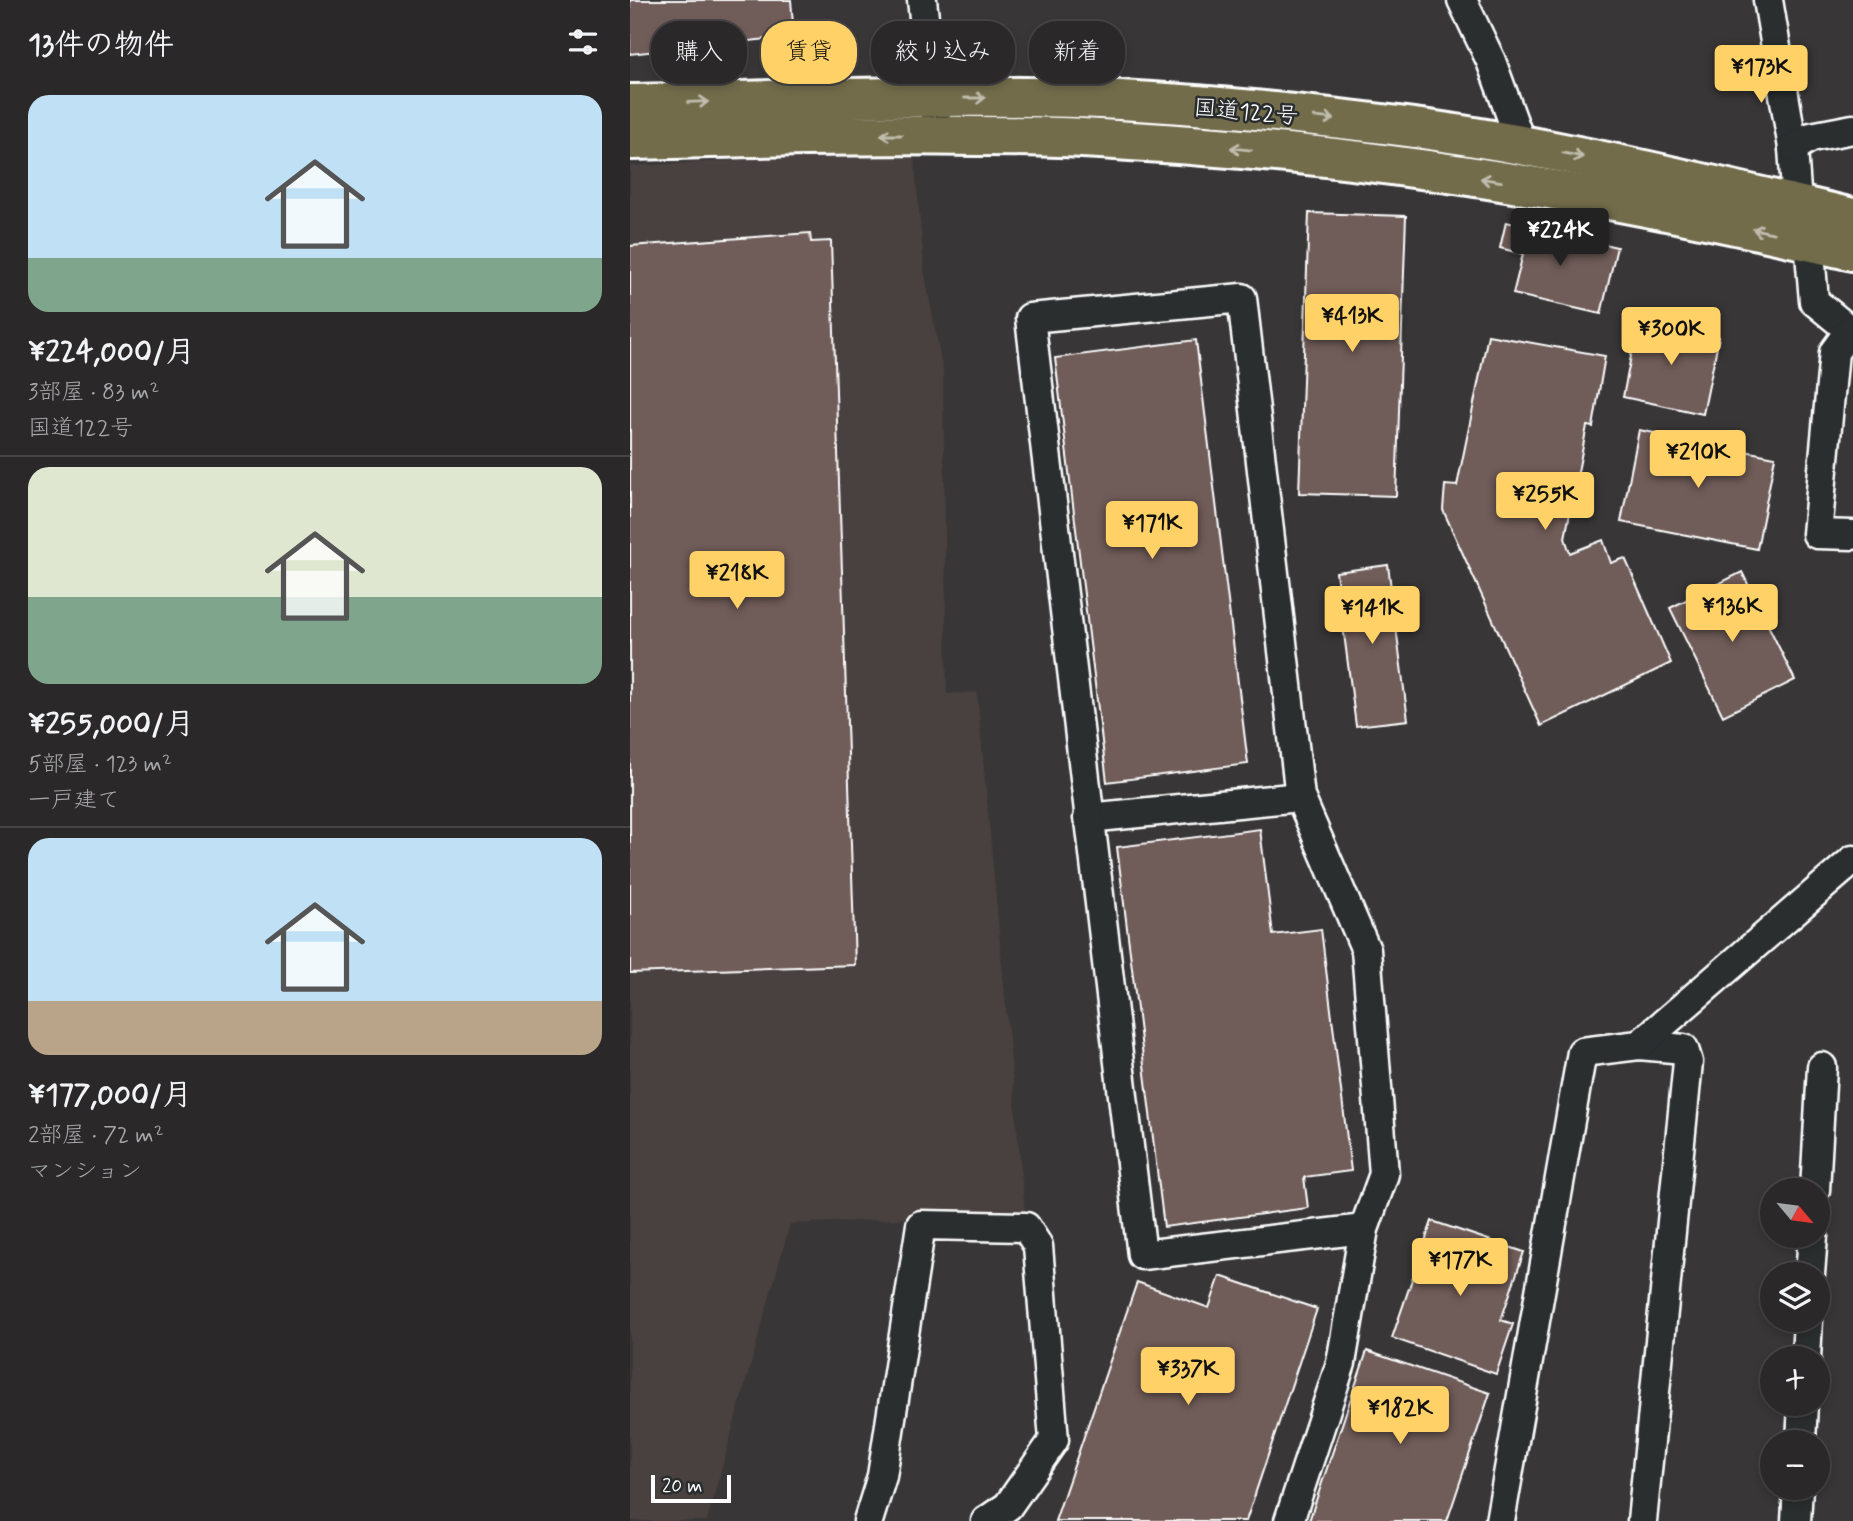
<!DOCTYPE html>
<html lang="ja">
<head>
<meta charset="utf-8">
<style>
	body { margin:0; font-family:Mynerve,"Klee One",sans-serif; background:#363435; color:#f1f3f6; height:100vh; display:flex; flex-direction:column; font-size:26px; white-space:nowrap }
	* { box-sizing:border-box; margin:0 }
	p { font-size:23px; color:#a5a6a8 }
	.icon { flex:none; width:38px; height:38px; fill:none; stroke:currentColor; stroke-width:2; stroke-linecap:round; stroke-linejoin:round }
	.map { position:relative; flex:1; overflow:hidden }
	.drawer { display:flex; flex-direction:column; background:#2a2829; width:630px }
	.drawer>* { flex:none }
	.banner { position:absolute; left:21px; top:21px; width:665px; height:63px; display:flex; gap:14px }
	.needle { width:46px; rotate:119deg }
	.buttons { position:absolute; left:1130px; top:1178px; display:grid; gap:14px }
	.buttons a { display:grid; place-items:center; width:70px; height:70px; border-radius:50%; background:#2a2829; box-shadow:0 4px 10px #0003,0 0 0 2px #464446; font-size:35px }
	.scale { position:absolute; left:21px; bottom:18px; width:80px; box-sizing:border-box; padding-left:7px; border:4px solid #fff; border-top:0; font-size:19px; line-height:24px; white-space:nowrap; color:#fff; -webkit-text-stroke:5px #2a2d2e; paint-order:stroke }
	.price { position:absolute; translate:-50% -60px; padding:0 16px; border-radius:7px; background:#ffd166; color:#111; font-size:23px; line-height:46px; filter:drop-shadow(0 2px 4px #0008) }
	.price::after { content:''; position:absolute; left:50%; top:42px; width:21px; height:16px; margin-left:-10px; background:inherit; clip-path:polygon(0 0,100% 0,50% 100%) }
	.price.active { background:#222; color:#fff }
	ul { padding:0; list-style:none }
	li { display:grid; align-content:center; gap:14px; height:371px; padding:0 28px }
	li+li { border-top:2px solid #464446 }
	li span { display:grid; place-items:center; height:217px; border-radius:21px; color:#555 }
	li>.icon { margin-inline-start:auto }
	span .icon { width:126px; height:126px; fill:#fffc; stroke-width:1 }
	li b { font-size:30px }
	h2 { display:flex; justify-content:space-between; align-items:center; height:84px; padding:0 28px; font-size:30px }
	.chip { padding:0 24px; border-radius:28px; background:#2a2829; box-shadow:0 4px 10px #0003,0 0 0 2px #464446; font-size:24px; line-height:63px }
	.chip.active { background:#ffd166; color:#111 }
	main { display:flex; flex:1; min-height:0 }
	.map>svg:first-child { display:block }
	.built { fill:#484141 }
	.building { fill:#6f5c59; stroke:#fff; stroke-width:2 }
	.lines { fill:none; stroke-linecap:round; stroke-linejoin:round }
	.minor-casing { stroke:#fff; stroke-width:33 }
	.highway-casing { stroke:#fff; stroke-width:44 }
	.minor { stroke:#2a2d2e; stroke-width:28 }
	.highway { stroke:#726c4b; stroke-width:38 }
	.oneway { stroke:#c0bdae }
	.labels { text-anchor:middle; stroke-width:5; stroke-linejoin:round; paint-order:stroke }
	.street-label { font-size:23px; fill:#fff; stroke:#2a2d2e }
</style>
</head>
<body>
<main>
<section class="drawer">
<h2>13件の物件<svg class="icon" aria-label="filters" viewBox="0 0 24 24"><path d="M4 7h16M4 17h16"/><circle cx="9" cy="7" r="2"/><circle cx="15" cy="17" r="2"/></svg></h2>
<ul>
<li><span style="background:linear-gradient(#bfe0f5 75%,#7fa58c 0)"><svg class="icon" aria-label="home" viewBox="0 0 24 24"><path d="M3 11l9-7 9 7M6 9v11h12V9"/></svg></span><div><b>¥224,000/月</b><p>3部屋 · 83 m²</p><p>国道122号</p></div></li>
<li><span style="background:linear-gradient(#dfe7d0 60%,#7fa58c 0)"><svg class="icon" aria-label="home" viewBox="0 0 24 24"><path d="M3 11l9-7 9 7M6 9v11h12V9"/></svg></span><div><b>¥255,000/月</b><p>5部屋 · 123 m²</p><p>一戸建て</p></div></li>
<li><span style="background:linear-gradient(#bfe0f5 75%,#b9a48a 0)"><svg class="icon" aria-label="home" viewBox="0 0 24 24"><path d="M3 11l9-7 9 7M6 9v11h12V9"/></svg></span><div><b>¥177,000/月</b><p>2部屋 · 72 m²</p><p>マンション</p></div></li>
</ul>
</section>
<div class="map">
<svg width="1223" height="1521" viewBox="0 0 1223 1521">
	<rect width="100%" height="100%" fill="#383637"/>
	<filter id="ink" filterUnits="userSpaceOnUse"><feTurbulence type="fractalNoise" baseFrequency=".0143" numOctaves="2"/><feDisplacementMap in="SourceGraphic" scale="14" xChannelSelector="R" yChannelSelector="G"/><feConvolveMatrix kernelMatrix="1 2 1 2 8 2 1 2 1" color-interpolation-filters="sRGB"/></filter>
	<g filter="url(#ink)">
		<polygon class="built" points="284,155 295,275 313,371 317,694 347,692 395,1213 160,1224 77,1521 0,1521 0,166 186,156"/>
		<g class="building">
			<polygon points="0,0 161,0 164,36 0,54"/>
			<polygon points="679,213 776,216 766,496 669,493"/>
			<polygon points="876,222 987,247 971,314 883,294 893,254 870,248"/>
			<polygon points="180,233 181,242 201,241 225,965 0,973 0,246"/>
			<polygon points="1008,320 1089,337 1073,414 993,397"/>
			<polygon points="858,335 975,356 963,427 957,426 935,538 940,553 973,540 981,563 995,558 1041,663 911,726 813,510 815,485 827,486"/>
			<polygon points="566,340 618,764 477,782 425,358"/>
			<polygon points="1009,430 1145,457 1127,549 991,522"/>
			<polygon points="758,565 778,720 726,726 706,572"/>
			<polygon points="1112,572 1165,680 1093,716 1040,608"/>
			<polygon points="630,829 643,935 691,929 721,1171 674,1177 678,1208 534,1227 487,847"/>
			<polygon points="802,1221 894,1252 871,1320 883,1324 866,1374 762,1338"/>
			<polygon points="590,1276 687,1309 616,1521 425,1521 507,1282 579,1308"/>
			<polygon points="737,1351 860,1393 817,1521 679,1521"/>
		</g>
		<g class="lines">
			<g class="minor-casing">
				<g id="minor">
					<polyline points="292,0 305,115"/>
					<polyline points="832,0 861,61 892,146"/>
					<polyline points="1138,0 1163,148 1167,205 1179,241 1184,301 1223,333"/>
					<polyline points="1163,148 1181,137 1223,129"/>
					<polyline points="1220,330 1204,352 1187,534 1223,535"/>
					<polyline points="458,818 670,797"/>
					<polyline points="1009,1045 1054,1049 1058,1062 1012,1521"/>
					<polyline points="1185,1190 1192,1067"/>
					<polyline points="1180,1274 1183,1236"/>
					<polyline points="1176,1358 1178,1320"/>
					<polyline points="1171,1442 1173,1404"/>
					<polyline points="238,1521 252,1476 291,1225 396,1227 408,1246 424,1440 378,1506 356,1521"/>
					<polyline points="659,1521 711,1363 734,1229 754,1174 736,950 670,797 612,298 400,318 512,1255 734,1229"/>
					<polyline points="870,1521 952,1052 1009,1045 1223,860"/>
					<polyline points="1166,1521 1168,1488"/>
				</g>
			</g>
			<g class="highway-casing">
				<g id="highway">
					<path d="M0 104C149 100 298 94 446 98 551 102 657 112 761 125 918 144 1070 183 1223 218"/>
					<path d="M0 140C116 137 231 134 347 136 382 136 417 136 452 138 555 144 658 151 761 165 916 185 1070 216 1223 251"/>
				</g>
			</g>
			<use href="#minor" class="minor"/>
			<use href="#highway" class="highway"/>
		</g>
		<defs><path id="oneway-shaft" d="M-6 0H5M1.5-3L5.5 0L1.5 3" fill="none" stroke-width="1.6" stroke-linecap="round" stroke-linejoin="round" transform="scale(1.75)"/></defs>
		<g class="oneway">
			<use href="#oneway-shaft" transform="translate(345 98)"/>
			<use href="#oneway-shaft" transform="translate(68 102) rotate(-2)"/>
			<use href="#oneway-shaft" transform="translate(694 118) rotate(6)"/>
			<use href="#oneway-shaft" transform="translate(261 135) rotate(180)"/>
			<use href="#oneway-shaft" transform="translate(611 149) rotate(-174)"/>
			<use href="#oneway-shaft" transform="translate(943 155) rotate(11)"/>
			<use href="#oneway-shaft" transform="translate(861 180) rotate(-171)"/>
			<use href="#oneway-shaft" transform="translate(1133 231) rotate(-168)"/>
		</g>
	</g>
	<g class="labels">
		<g class="street-label">
			<text transform="translate(616 111) rotate(5)" y="8">国道122号</text>
		</g>
	</g>
</svg>
<div class="buttons">
<a><svg class="needle" viewBox="-14 -14 28 28"><path d="M0-13l5 13h-10z" fill="#e53935"/><path d="M0 13l5-13h-10z" fill="#a5a6a8"/></svg></a>
<a><svg class="icon" aria-label="layers" viewBox="0 0 24 24"><path d="M12 4l9 5-9 5-9-5zM3 14l9 5 9-5"/></svg></a>
<a>+</a>
<a>−</a>
</div>
<div class="scale">20 m</div>
<b class="price" style="left:1131px;top:105px">¥173K</b>
<b class="price active" style="left:930px;top:268px">¥224K</b>
<b class="price" style="left:722px;top:354px">¥413K</b>
<b class="price" style="left:1041px;top:367px">¥300K</b>
<b class="price" style="left:1068px;top:490px">¥210K</b>
<b class="price" style="left:915px;top:532px">¥255K</b>
<b class="price" style="left:522px;top:561px">¥171K</b>
<b class="price" style="left:107px;top:611px">¥218K</b>
<b class="price" style="left:1102px;top:644px">¥136K</b>
<b class="price" style="left:742px;top:646px">¥141K</b>
<b class="price" style="left:830px;top:1298px">¥177K</b>
<b class="price" style="left:558px;top:1407px">¥337K</b>
<b class="price" style="left:770px;top:1446px">¥182K</b>
<div class="banner">
<a class="chip">購入</a>
<a class="chip active">賃貸</a>
<a class="chip">絞り込み</a>
<a class="chip">新着</a>
</div>
</div>
</main>
</body>
</html>
